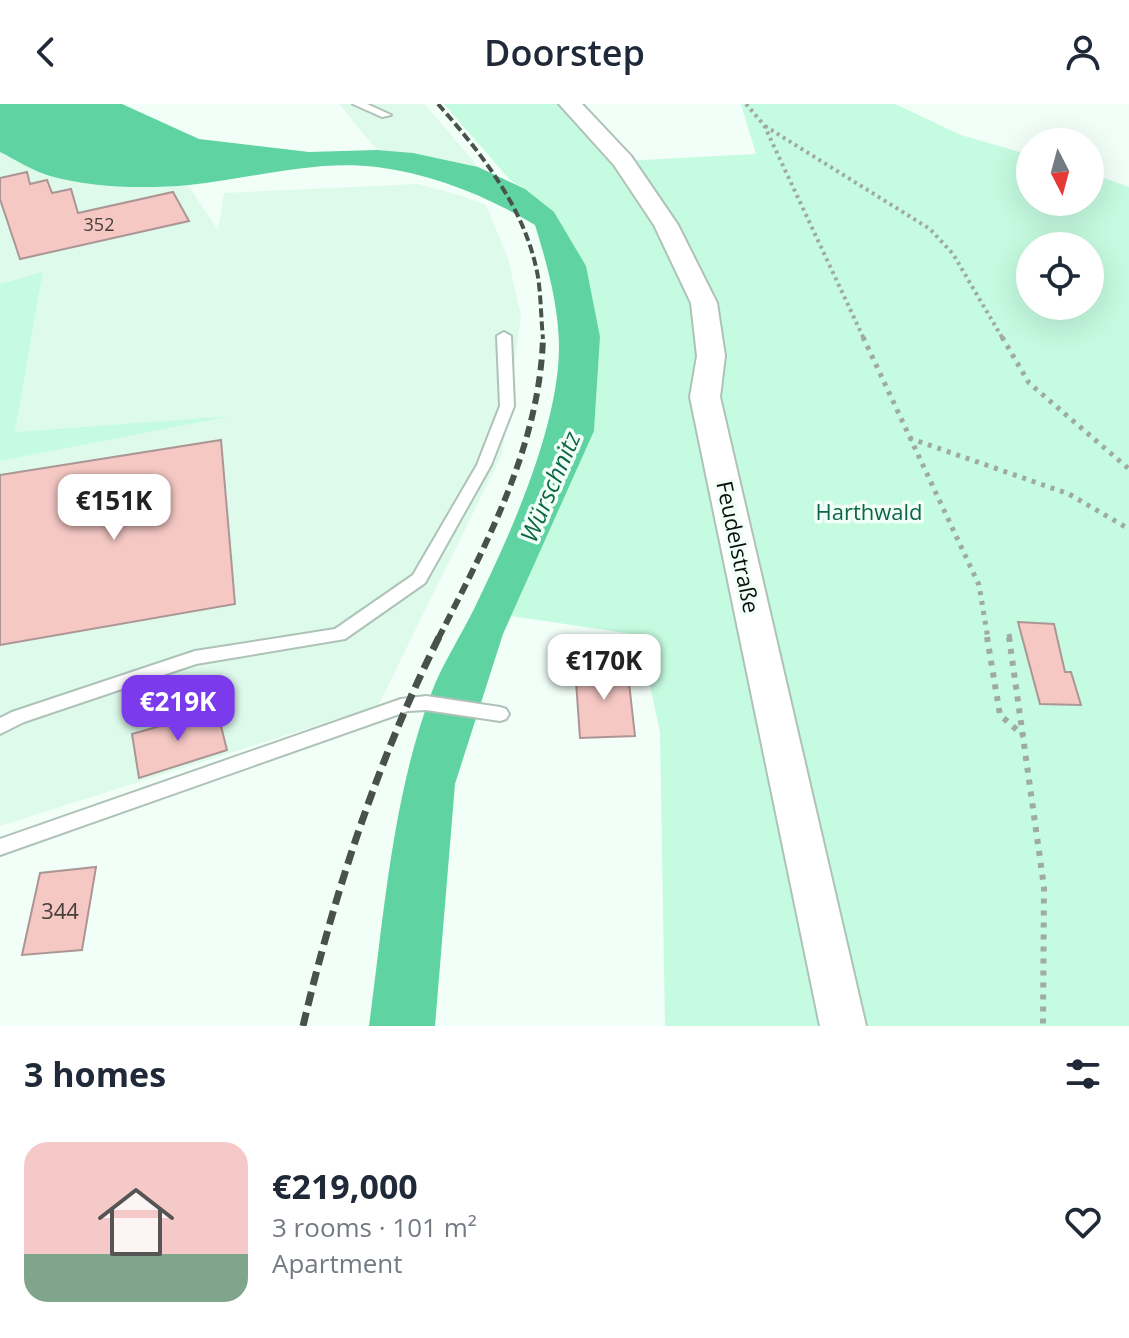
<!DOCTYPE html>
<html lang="en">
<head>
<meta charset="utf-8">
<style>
	body { margin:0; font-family:"Open Sans",sans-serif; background:#f6f6f7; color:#1f2937; height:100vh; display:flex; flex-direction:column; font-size:30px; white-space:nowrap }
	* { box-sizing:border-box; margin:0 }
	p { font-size:26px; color:#747a83 }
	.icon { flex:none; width:44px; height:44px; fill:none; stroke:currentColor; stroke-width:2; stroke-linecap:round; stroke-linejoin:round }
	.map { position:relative; height:922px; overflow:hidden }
	.drawer { display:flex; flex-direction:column; background:#fff; flex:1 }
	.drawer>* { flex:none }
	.needle { width:52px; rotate:174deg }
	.fabs { position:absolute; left:1016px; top:24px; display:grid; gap:16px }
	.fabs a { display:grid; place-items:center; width:88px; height:88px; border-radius:50%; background:#fff; box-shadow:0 8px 32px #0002; font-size:40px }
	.price { position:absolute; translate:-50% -68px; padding:0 18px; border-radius:16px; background:#fff; color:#222; font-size:26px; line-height:52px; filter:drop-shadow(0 2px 4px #0008) }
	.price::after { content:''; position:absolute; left:50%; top:48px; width:24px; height:18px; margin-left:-12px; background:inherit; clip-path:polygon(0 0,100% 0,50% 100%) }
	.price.current { background:#7c3aed; color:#fff }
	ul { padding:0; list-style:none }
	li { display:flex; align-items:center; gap:24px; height:200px; padding:0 24px }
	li+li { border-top:2px solid #e0e1e3 }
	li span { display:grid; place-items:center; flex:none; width:224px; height:160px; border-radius:24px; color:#555 }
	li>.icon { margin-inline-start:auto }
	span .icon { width:96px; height:96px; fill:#fffc; stroke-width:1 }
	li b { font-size:34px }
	h2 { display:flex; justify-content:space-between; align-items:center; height:96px; padding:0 24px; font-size:34px }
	header { display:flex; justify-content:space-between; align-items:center; height:104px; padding:0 24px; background:#fff; font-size:36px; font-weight:600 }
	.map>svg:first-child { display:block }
	.built { fill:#ddfaeb }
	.green { fill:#c5fbe0; fill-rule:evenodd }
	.water { fill:#5fd3a1 }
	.building { fill:#f5c8c4; stroke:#ac9695; stroke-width:2 }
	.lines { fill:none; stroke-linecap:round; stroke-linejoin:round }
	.service-casing { stroke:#aec2b8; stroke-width:4 }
	.minor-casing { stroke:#aec2b8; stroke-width:4 }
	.path-far2 { stroke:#9faaa4; stroke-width:4; stroke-dasharray:3 4; stroke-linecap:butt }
	.path-far1 { stroke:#9faaa4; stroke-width:5; stroke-dasharray:4 6; stroke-linecap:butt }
	.path { stroke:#9faaa4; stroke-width:6; stroke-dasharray:5 7; stroke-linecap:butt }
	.service { fill:#fff; fill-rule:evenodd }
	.minor { fill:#fff; fill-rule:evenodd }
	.rail-far2 { stroke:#48514c; stroke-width:4; stroke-dasharray:9 4; stroke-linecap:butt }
	.rail-far1 { stroke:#48514c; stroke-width:6; stroke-dasharray:11 6; stroke-linecap:butt }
	.rail { stroke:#48514c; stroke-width:7; stroke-dasharray:14 7; stroke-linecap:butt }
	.labels { text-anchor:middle; stroke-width:7; stroke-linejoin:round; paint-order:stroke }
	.number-label { font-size:18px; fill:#443e3a }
	.park-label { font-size:22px; fill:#0b6747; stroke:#f2fff8 }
	.street-label { font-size:22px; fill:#09100c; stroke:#f2fff8 }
	.near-number-label { font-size:22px; fill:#443e3a }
	.water-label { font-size:24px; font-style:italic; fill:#0c6747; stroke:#f2fff8 }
</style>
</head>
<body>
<header><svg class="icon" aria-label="back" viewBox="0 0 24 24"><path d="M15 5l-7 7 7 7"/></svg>Doorstep<svg class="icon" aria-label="person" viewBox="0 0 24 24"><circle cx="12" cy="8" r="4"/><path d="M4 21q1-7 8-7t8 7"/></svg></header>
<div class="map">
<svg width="1129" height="922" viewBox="0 0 1129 922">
	<rect width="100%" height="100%" fill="#f2fff8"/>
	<g class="built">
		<polygon points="339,0 425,0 478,63 413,49 377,46"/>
		<polygon points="0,48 48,72 105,81 188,81 218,126 224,89 418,80 459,91 486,101 508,154 521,212 502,350 378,602 0,722 0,357 222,313 15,328 43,169 0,180"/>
	</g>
	<g class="green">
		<path d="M444 0H570L623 57 756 50 741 0H895L961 31 1030 51V98H1090V69L1129 83V922H665L660 628 639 531 511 512 594 327 600 233 525 85 510 76ZM1030 142H1090V202H1030Z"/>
		<polygon points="43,168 15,328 231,312 0,357 0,180"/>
	</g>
	<path class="water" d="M0 0H122L199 35 309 48 377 46 413 49 478 63 525 85 554 108 586 162 600 233 594 327 503 530 455 680 435 922H369C384 811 392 695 431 590 442 560 461 532 475 503 510 431 560 321 559 240 558 199 547 160 535 121 487 92 433 70 377 63 314 55 251 75 189 81 144 85 93 84 50 72 33 67 16 56 0 48Z"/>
	<g class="building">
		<polygon points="27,68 30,80 47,76 52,89 71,85 78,109 173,88 189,117 20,155 0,95 0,74"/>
		<polygon points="221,336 235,500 0,541 0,371"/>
		<polygon points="1018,518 1054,520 1065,568 1071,568 1081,601 1040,600"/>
		<polygon points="627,561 635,632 580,634 575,563"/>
		<polygon points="217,606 227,646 139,674 132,630"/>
		<polygon points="96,763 82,846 22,851 40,769"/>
	</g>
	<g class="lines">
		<g class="service-casing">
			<g id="service">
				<polygon points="353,0 367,0 391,11 382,13"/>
				<polygon points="504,228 511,232 514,302 491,361 425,479 345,535 196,560 24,618 0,630 0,614 12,608 195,547 335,525 413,471 477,361 500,302 497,232"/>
				<polygon points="426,592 500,603 506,605 509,610 506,615 500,617 426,606 408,607 0,751 0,735 401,595"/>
			</g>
		</g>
		<g class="minor-casing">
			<polygon id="minor" points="559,0 582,0 631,52 678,121 717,199 725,252 720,293 866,922 820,922 690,293 697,252 691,199 654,121 614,61"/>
		</g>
		<g class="path-far2">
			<polyline points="746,0 764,21 864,235"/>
			<polyline points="765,22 930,125 953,150 1003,235"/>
		</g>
		<g class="path-far1">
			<polyline points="863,233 979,481 988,535"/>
			<polyline points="1002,233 1029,279 1129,365"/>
			<polyline points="909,334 1069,390 1129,425"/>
			<polyline points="1009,530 1010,535"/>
		</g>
		<g class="path">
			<polyline points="987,533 1000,611 1024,632"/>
			<polyline points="1009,533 1044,783 1043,922"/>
		</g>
		<use href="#service" class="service"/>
		<use href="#minor" class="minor"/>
		<path class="rail-far2" d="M438 0C482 50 526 105 538 173 541 193 541 214 543 235"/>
		<path class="rail-far1" d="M438 535C486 441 540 341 543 233"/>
		<path class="rail" d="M303 922C335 787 377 658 439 533"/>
	</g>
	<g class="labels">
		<g class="number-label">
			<text x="99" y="127">352</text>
		</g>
		<g class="park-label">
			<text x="869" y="416">Harthwald</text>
		</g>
		<g class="street-label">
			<text transform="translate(738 443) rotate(78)" y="8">Feudelstraße</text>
		</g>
		<g class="near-number-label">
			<text x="60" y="815">344</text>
		</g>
		<g class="water-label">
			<text transform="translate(551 383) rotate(-67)" y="8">Würschnitz</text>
		</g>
	</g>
</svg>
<div class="fabs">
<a><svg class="needle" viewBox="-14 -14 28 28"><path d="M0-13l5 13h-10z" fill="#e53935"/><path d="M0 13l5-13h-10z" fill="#747a83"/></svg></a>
<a><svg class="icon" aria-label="locate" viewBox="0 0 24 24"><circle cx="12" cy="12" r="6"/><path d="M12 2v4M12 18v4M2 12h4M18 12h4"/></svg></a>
</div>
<b class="price" style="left:114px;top:438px">€151K</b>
<b class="price" style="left:604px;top:598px">€170K</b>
<b class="price current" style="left:178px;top:639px">€219K</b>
</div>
<section class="drawer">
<h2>3 homes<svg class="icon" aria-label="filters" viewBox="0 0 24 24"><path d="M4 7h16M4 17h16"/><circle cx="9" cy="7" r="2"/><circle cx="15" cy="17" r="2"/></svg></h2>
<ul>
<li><span style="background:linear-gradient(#f6c9c9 70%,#7fa58c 0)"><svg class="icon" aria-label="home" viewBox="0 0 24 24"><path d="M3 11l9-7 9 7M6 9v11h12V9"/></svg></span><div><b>€219,000</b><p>3 rooms · 101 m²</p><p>Apartment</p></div><svg class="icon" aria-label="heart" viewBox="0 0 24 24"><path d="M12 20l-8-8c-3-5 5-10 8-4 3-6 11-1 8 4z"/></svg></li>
</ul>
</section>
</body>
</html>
